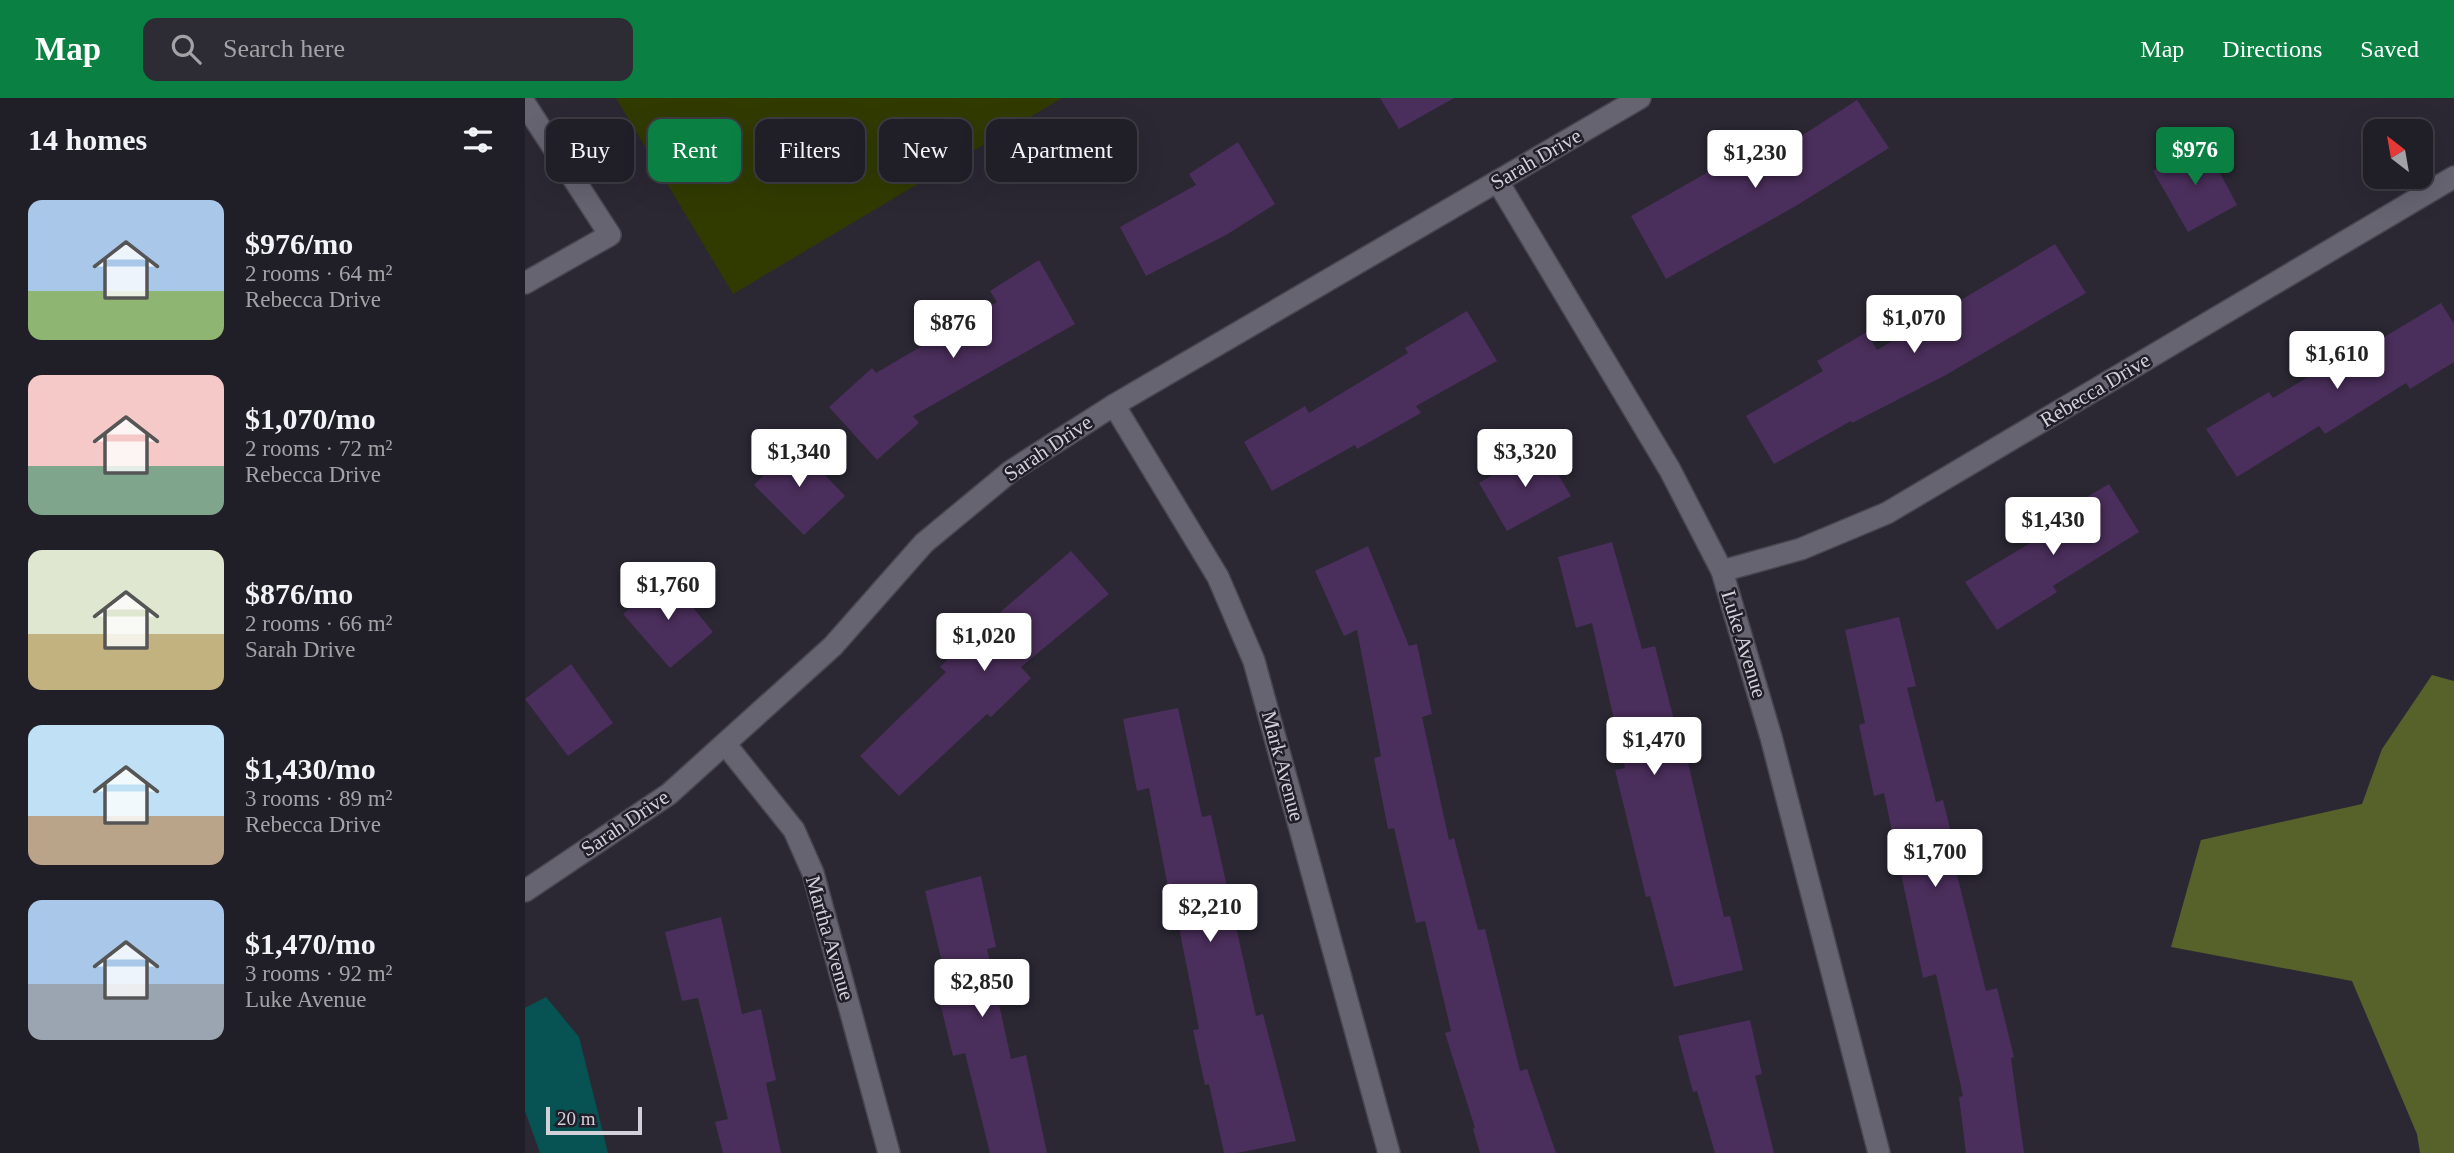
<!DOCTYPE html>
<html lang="en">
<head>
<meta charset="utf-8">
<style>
	body { margin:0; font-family:"Times New Roman",serif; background:#2d2b33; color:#f1f3f6; height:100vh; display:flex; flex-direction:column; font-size:26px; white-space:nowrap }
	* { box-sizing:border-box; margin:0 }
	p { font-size:23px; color:#a2a2a7 }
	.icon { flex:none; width:38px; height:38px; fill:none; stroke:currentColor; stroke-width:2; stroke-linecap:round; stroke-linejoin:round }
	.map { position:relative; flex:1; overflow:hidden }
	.side { display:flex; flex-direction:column; background:#201e27; width:525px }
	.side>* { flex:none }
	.top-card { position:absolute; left:21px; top:21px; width:665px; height:63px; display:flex; gap:14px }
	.needle { width:46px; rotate:329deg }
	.buttons { position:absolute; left:1838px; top:21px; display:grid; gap:14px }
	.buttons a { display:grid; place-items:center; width:70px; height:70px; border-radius:14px; background:#201e27; box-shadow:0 7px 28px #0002,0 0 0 2px #3d3c44; font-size:35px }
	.scale { position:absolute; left:21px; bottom:18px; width:96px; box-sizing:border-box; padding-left:7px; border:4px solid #d2d0d8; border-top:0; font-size:19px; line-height:24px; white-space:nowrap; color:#d2d0d8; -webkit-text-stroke:5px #211e29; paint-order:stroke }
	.price { position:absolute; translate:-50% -60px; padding:0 16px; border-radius:7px; background:#fff; color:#222; font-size:23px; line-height:46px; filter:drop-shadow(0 2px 4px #0008) }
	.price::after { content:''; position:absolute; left:50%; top:42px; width:21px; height:16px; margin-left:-10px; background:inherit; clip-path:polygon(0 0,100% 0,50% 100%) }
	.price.selected { background:#0b8043; color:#fff }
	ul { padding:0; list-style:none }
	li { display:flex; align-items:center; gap:21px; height:175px; padding:0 28px }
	li span { display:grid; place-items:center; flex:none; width:196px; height:140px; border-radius:14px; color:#555 }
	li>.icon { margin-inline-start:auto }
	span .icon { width:84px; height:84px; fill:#fffc; stroke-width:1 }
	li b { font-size:30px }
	h2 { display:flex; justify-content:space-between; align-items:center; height:84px; padding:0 28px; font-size:30px }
	.pill { padding:0 24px; border-radius:14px; background:#201e27; box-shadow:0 7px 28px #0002,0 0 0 2px #3d3c44; font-size:24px; line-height:63px }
	.pill.selected { background:#0b8043; color:#fff }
	header { display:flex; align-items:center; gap:42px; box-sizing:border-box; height:98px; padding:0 35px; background:#0b8043; color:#fff }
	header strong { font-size:33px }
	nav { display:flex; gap:38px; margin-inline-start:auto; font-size:24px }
	.search { width:490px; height:63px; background:#2d2b33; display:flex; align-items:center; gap:18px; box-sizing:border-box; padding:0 24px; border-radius:14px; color:#a2a2a7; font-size:26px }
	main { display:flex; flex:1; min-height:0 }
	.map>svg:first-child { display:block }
	.green { fill:#313b00 }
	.forest { fill:#566229 }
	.water { fill:#075252 }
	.building { fill:#4a2e5b }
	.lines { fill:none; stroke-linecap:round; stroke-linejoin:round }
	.minor-casing { stroke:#484650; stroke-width:24 }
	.minor { stroke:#676472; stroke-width:21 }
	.labels { text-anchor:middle; stroke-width:5; stroke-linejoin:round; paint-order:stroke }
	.street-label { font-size:21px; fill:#d2d0d8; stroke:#211e29 }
</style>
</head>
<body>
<header>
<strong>Map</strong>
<div class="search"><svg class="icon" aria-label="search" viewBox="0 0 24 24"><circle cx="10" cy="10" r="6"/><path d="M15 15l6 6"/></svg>Search here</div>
<nav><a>Map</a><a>Directions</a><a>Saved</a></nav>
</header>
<main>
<section class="side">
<h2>14 homes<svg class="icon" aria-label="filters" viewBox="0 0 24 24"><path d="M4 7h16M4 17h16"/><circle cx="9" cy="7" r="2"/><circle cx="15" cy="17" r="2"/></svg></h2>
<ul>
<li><span style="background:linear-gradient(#a9c7e8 65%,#8fb573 0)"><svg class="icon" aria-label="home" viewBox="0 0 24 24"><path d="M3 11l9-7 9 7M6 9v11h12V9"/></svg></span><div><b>$976/mo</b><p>2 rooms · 64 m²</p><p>Rebecca Drive</p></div></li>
<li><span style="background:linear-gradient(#f6c9c9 65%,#7fa58c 0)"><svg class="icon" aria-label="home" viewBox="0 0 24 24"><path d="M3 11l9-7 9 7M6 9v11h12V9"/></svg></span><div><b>$1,070/mo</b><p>2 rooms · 72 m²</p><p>Rebecca Drive</p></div></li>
<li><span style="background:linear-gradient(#dfe7d0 60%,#c2b280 0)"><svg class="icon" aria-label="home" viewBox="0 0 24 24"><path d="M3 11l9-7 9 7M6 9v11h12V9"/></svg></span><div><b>$876/mo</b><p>2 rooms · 66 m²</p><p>Sarah Drive</p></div></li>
<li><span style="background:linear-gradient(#bfe0f5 65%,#b9a48a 0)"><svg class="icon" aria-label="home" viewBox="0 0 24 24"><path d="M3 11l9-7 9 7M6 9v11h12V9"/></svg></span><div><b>$1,430/mo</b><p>3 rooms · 89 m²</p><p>Rebecca Drive</p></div></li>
<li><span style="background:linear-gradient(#a9c7e8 60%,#9aa5b1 0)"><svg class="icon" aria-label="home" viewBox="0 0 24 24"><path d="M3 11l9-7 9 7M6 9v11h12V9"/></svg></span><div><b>$1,470/mo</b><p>3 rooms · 92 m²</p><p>Luke Avenue</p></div></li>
</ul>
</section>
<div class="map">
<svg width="1929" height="1055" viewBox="0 0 1929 1055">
	<rect width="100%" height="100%" fill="#2b2834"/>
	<polygon class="green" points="91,0 537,0 208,196"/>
	<polygon class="forest" points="1907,577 1929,583 1929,1055 1895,1055 1892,1036 1827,883 1646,849 1676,742 1837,706 1857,651"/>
	<polygon class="water" points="21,899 54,939 83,1055 15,1055 0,1013 0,910"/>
	<g class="building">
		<polygon points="855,0 929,0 874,31"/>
		<polygon points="1332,2 1364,50 1269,109 1141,181 1106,118 1234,45 1242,60"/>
		<polygon points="1678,43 1712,107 1663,134 1628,73"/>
		<polygon points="713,44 750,106 701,137 621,178 595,129 671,87 664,76"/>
		<polygon points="1530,146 1561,195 1419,278 1327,325 1326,323 1249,366 1221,318 1298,273 1292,263 1342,234 1352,252"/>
		<polygon points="514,162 550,226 388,318 394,325 352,362 304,309 347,270 351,275 472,204 465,193"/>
		<polygon points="1916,205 1929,226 1929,264 1885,291 1881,285 1800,336 1794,328 1712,379 1681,331 1744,294 1748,300 1831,250 1834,254"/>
		<polygon points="942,213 972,263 891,308 896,315 832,351 830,347 747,393 719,344 780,308 784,315 883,255 880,250"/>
		<polygon points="270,345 320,398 279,437 229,387"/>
		<polygon points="1016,348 1046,398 982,433 954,385"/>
		<polygon points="1584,386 1614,434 1528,488 1532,494 1472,532 1440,484 1527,432 1521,423"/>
		<polygon points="1087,444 1117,551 1130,548 1158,657 1161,656 1199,819 1205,818 1218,872 1149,889 1125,798 1121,799 1090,672 1100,670 1067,525 1051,530 1033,459"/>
		<polygon points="843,448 884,548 892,546 907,616 897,619 924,742 929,740 953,832 960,831 995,973 1002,971 1031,1055 955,1055 948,1031 950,1030 920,935 926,933 900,823 891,825 869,730 863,731 849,660 856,658 832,532 819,538 790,473"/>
		<polygon points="546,453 584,496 496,569 506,580 466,619 462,616 374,698 335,658 421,574 415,569 456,527 458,529"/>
		<polygon points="142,478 188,534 145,570 98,516"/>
		<polygon points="1374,519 1391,588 1382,590 1411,704 1418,702 1435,772 1431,773 1461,893 1472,890 1489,959 1486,960 1499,1055 1441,1055 1434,999 1438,998 1411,876 1398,880 1359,695 1349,698 1334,627 1340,625 1320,532"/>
		<polygon points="46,566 88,625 43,658 0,601"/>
		<polygon points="653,610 677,719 686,717 731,918 738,916 771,1043 712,1055 699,1055 684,986 680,987 668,932 674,931 648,799 645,800 624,690 612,693 598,621"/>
		<polygon points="456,778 471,849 462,851 486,961 501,957 522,1055 465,1055 440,955 428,958 411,888 422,885 400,793"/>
		<polygon points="196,819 217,916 236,911 251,982 241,985 256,1055 198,1055 190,1024 203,1021 173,900 157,903 140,834"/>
		<polygon points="1225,922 1237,976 1230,978 1249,1055 1190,1055 1172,993 1168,994 1153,938"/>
	</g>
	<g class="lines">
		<g class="minor-casing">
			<g id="minor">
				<polyline points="0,6 85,137 0,185"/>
				<polyline points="973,84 1145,372 1197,473 1246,639 1354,1055"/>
				<polyline points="589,307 693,479 729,563 864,1055"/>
				<polyline points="1197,473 1276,451 1362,415 1929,79"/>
				<polyline points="201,647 269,732 288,775 364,1055"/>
				<polyline points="0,793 144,696 308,548 399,445 486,373 589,307 1115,0"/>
			</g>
		</g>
		<use href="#minor" class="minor"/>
	</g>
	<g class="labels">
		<g class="street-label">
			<text transform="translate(1011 61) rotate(-30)" y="7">Sarah Drive</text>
			<text transform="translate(1570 292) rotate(-31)" y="7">Rebecca Drive</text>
			<text transform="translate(523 350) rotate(-34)" y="7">Sarah Drive</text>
			<text transform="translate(1219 546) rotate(73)" y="7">Luke Avenue</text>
			<text transform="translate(758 668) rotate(75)" y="7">Mark Avenue</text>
			<text transform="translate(100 725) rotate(-34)" y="7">Sarah Drive</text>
			<text transform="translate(305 840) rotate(74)" y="7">Martha Avenue</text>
		</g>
	</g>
</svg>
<div class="buttons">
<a><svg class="needle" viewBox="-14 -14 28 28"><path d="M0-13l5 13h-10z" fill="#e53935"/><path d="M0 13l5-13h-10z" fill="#a2a2a7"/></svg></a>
</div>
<div class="scale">20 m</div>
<b class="price selected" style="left:1670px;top:89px">$976</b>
<b class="price" style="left:1230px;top:92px">$1,230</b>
<b class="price" style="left:1389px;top:257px">$1,070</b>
<b class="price" style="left:428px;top:262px">$876</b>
<b class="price" style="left:1812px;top:293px">$1,610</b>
<b class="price" style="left:274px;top:391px">$1,340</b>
<b class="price" style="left:1000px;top:391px">$3,320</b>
<b class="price" style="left:1528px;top:459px">$1,430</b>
<b class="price" style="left:143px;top:524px">$1,760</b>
<b class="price" style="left:459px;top:575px">$1,020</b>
<b class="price" style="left:1129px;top:679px">$1,470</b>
<b class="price" style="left:1410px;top:791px">$1,700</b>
<b class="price" style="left:685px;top:846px">$2,210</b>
<b class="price" style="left:457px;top:921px">$2,850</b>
<div class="top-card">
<a class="pill">Buy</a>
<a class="pill selected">Rent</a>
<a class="pill">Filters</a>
<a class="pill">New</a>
<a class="pill">Apartment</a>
</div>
</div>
</main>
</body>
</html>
